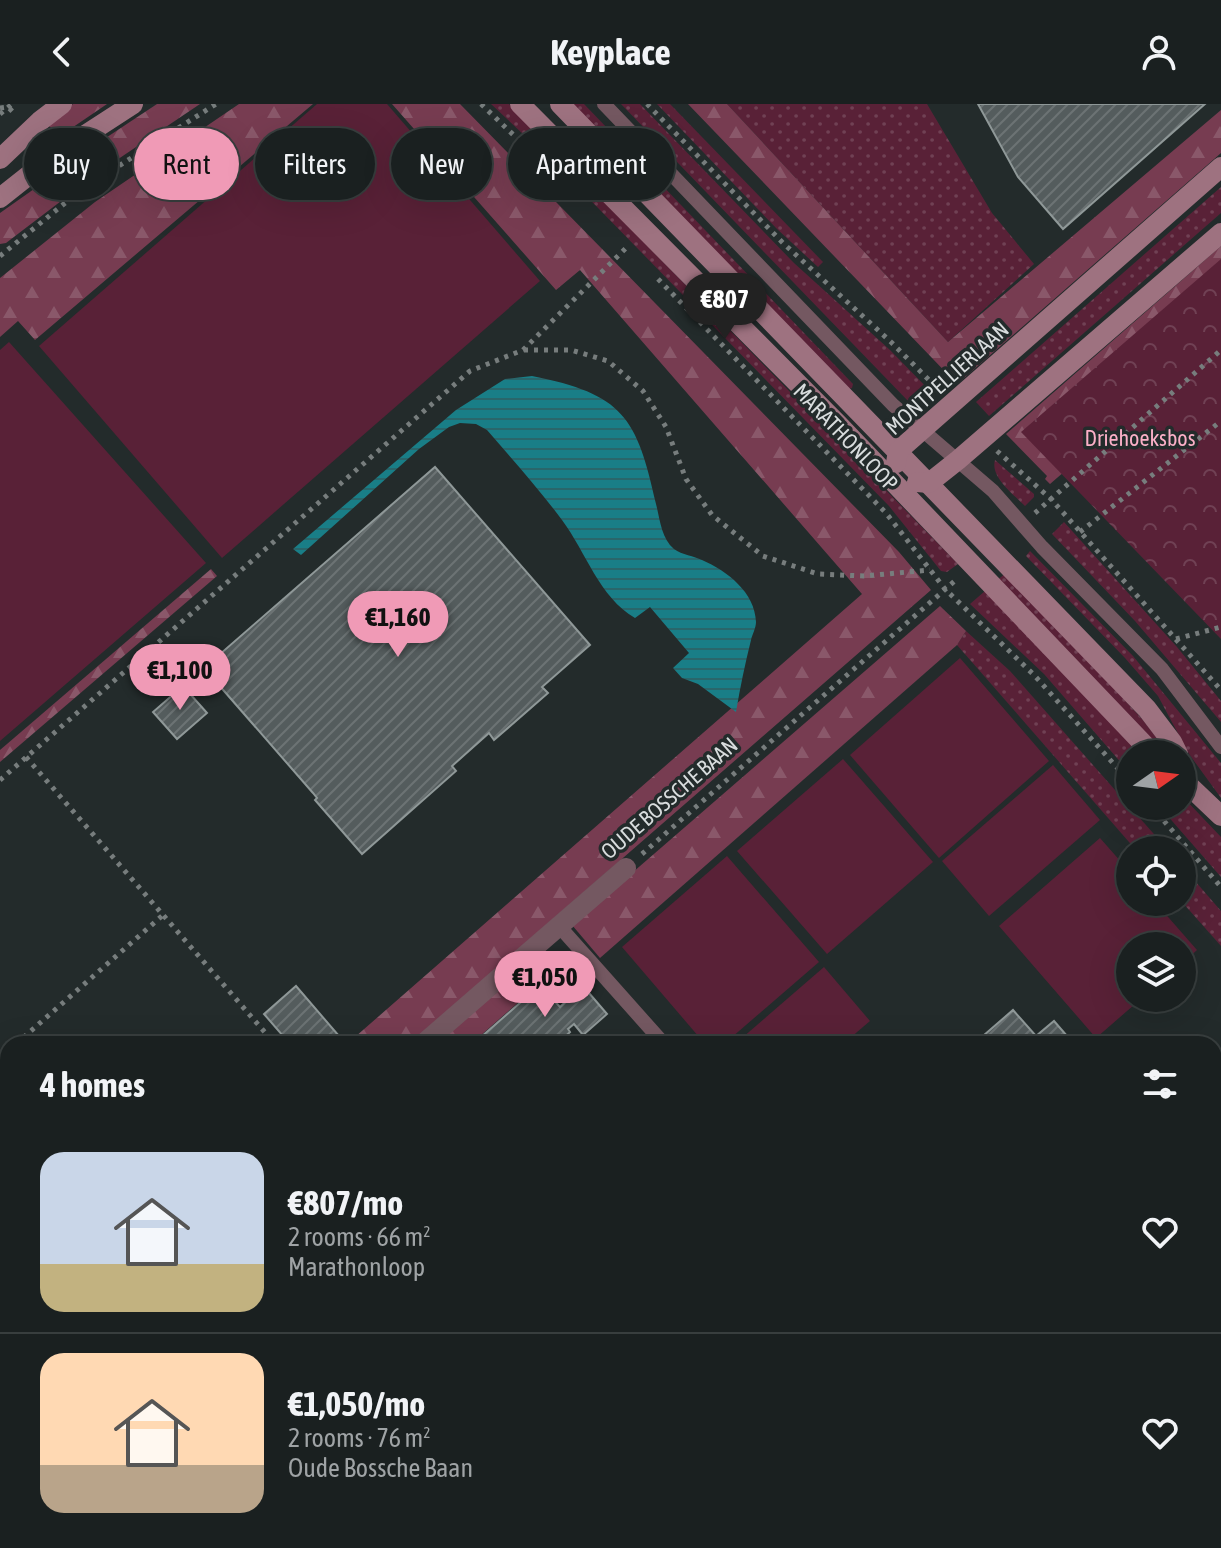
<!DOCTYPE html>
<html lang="en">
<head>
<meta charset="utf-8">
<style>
	body { margin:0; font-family:"Asap Condensed",sans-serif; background:#272d2d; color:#f1f3f6; height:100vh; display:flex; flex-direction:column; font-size:30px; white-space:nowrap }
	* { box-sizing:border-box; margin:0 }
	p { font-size:26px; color:#9fa3a5 }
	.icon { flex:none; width:44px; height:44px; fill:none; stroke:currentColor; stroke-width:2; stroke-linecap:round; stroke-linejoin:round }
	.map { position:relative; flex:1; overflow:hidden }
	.side { position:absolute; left:0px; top:932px; width:1222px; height:512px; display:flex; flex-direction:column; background:#1a2020; border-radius:24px 24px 0 0; box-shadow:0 8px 32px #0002,0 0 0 2px #383e3e }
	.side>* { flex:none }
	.top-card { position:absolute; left:24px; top:24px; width:800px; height:72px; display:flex; gap:16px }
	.needle { width:52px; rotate:76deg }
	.tools { position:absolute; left:1116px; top:636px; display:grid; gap:16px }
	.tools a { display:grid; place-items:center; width:80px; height:80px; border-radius:50%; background:#1a2020; box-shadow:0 8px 32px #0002,0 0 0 2px #383e3e; font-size:40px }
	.price { position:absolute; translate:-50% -68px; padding:0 18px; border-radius:28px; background:#f09ab6; color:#111; font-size:26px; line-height:52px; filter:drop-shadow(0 2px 4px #0008) }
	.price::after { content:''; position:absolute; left:50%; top:48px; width:24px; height:18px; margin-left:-12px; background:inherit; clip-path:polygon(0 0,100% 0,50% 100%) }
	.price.current { background:#222; color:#fff }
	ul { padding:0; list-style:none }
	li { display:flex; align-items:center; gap:24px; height:200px; padding:0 40px }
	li+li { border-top:2px solid #383e3e }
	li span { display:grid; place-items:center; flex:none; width:224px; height:160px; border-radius:24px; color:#555 }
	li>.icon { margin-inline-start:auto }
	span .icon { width:96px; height:96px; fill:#fffc; stroke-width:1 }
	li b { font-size:34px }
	h2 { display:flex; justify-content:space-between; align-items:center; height:96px; padding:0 40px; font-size:34px }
	.tag { padding:0 28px; border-radius:36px; background:#1a2020; box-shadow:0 8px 32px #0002,0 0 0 2px #383e3e; font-size:28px; line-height:72px }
	.tag.current { background:#f09ab6; color:#111 }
	header { display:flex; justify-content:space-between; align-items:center; height:104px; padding:0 40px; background:#1a2020; font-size:36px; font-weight:700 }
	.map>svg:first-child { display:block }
	.grass { fill:url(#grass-dots) }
	.forest { fill:url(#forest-firs) }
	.park { fill:url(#park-crowns) }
	.garden { fill:#592137 }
	.water { fill:url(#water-rules) }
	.building { fill:url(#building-hatch); stroke:#8f9898; stroke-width:2 }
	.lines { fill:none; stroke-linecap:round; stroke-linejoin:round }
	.path { stroke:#777d7d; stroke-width:5; stroke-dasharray:4 6; stroke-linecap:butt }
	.lane { stroke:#745861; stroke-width:14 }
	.street { stroke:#745861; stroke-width:20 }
	.secondary { stroke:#9e7280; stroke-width:20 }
	.labels { text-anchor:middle; stroke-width:7; stroke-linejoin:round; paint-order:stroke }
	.street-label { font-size:22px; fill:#d8dcdd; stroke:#232b2b }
	.park-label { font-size:22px; fill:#fbafc7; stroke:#232b2b }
</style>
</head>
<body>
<header><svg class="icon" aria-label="back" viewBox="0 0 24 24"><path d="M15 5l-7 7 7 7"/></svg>Keyplace<svg class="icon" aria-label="person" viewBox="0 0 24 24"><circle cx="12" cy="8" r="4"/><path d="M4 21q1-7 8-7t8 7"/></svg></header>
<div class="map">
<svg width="1221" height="1444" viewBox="0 0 1221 1444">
	<defs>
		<pattern id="grass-dots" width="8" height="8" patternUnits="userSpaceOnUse" patternTransform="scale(2)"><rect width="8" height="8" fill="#592137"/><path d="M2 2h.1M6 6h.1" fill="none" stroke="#704154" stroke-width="1.8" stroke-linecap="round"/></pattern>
		<pattern id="forest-firs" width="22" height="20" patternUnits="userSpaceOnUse" patternTransform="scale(2)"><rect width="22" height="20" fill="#773c51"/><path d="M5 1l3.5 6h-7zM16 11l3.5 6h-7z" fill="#8a586a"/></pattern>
		<pattern id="park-crowns" width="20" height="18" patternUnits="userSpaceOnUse" patternTransform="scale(2)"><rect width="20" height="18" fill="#592137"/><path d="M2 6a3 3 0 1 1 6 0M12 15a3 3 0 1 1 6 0" fill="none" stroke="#704154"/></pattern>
		<pattern id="water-rules" width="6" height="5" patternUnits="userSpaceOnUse" patternTransform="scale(2)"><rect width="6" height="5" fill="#197e87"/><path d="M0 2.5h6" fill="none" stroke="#29666b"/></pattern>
		<pattern id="building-hatch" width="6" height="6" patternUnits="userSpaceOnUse" patternTransform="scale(2)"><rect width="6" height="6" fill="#545c5d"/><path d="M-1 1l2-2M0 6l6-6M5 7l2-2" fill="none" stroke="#6c7374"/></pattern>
	</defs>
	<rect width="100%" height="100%" fill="#232b2b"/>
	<g class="grass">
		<polygon points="491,0 509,0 958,460 947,468 941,467 889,402 558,63"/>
		<polygon points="572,0 584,0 853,280 852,284 848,285"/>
		<polygon points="621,0 640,0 794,159 890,246 935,292 935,297 923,301 909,298"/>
		<polygon points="657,0 670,0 823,158 818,163 777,125"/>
		<polygon points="727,0 927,0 992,109 1034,160 948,238"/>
		<polygon points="1221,83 1221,109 989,312 976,298"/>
		<path d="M995 356 1034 390V393L1025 402C1013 390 990 373 995 356Z"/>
		<polygon points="1064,418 1177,543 1221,597 1221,618 1135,517 1052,430"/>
		<polygon points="1030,447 1133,552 1221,659 1221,694 1189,650 1158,592 1125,554 1026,452"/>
		<polygon points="1007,468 1143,616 1169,650 1160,650 995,478"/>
		<polygon points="985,487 1141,650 1130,650 1130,669 1044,570 970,500"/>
		<polygon points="966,527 1010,567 1168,746 1136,746 957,541"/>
		<polygon points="1182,692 1221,733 1221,773 1159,702 1182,702"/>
		<polygon points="1182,762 1221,807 1221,842 1182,798"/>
		<polygon points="420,1436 490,1436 497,1444 411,1444"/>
	</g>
	<g class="forest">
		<polygon points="73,0 107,0 60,32 48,21"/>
		<polygon points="157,0 200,0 93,72 77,53"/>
		<polygon points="239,0 313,0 35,236 18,217 0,233 0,174 95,98"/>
		<polygon points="392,0 460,0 899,448 931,486 409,940 347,940 862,490 580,166 556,186"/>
		<polygon points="688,0 727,0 948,238 1221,6 1221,49 957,280"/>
		<polygon points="61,66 71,79 69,91 6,139 0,140 0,109"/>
		<polygon points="1221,142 1221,232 1050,380 1045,375 1047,372 1006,330"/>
		<polygon points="211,465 217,472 0,658 0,646"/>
		<polygon points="940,502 966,527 957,541 600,854 572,821"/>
		<polygon points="541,848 557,851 563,859 471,940 435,940"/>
		<polygon points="0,1235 8,1243 8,1289 0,1296"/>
	</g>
	<polygon class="park" points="1221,155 1221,535 1021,328"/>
	<g class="garden">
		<polygon points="317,0 387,0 540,177 222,454 39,242"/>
		<polygon points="9,238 206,459 0,637 0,246"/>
		<polygon points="960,554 1049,657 939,754 850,651"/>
		<polygon points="843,655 933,758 827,850 737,747"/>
		<polygon points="1053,661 1100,716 989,812 942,757"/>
		<polygon points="1100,734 1130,768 1130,798 1155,798 1197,846 1182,860 1182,842 1130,842 1130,894 1142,894 1096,934 999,822"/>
		<polygon points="727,752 819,858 724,940 705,940 622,843"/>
		<polygon points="824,863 870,917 843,940 735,940"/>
		<polygon points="1221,1239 1221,1444 1022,1444 1015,1436 1214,1436 1214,1245"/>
		<polygon points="78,1436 311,1436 318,1444 85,1444"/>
		<polygon points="604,1436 957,1436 948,1444 595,1444"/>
	</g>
	<path class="water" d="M532 272C623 290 637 313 656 400 660 415 661 434 674 445 682 451 694 452 702 456 727 467 755 488 756 518 756 524 752 531 751 536 745 560 740 584 736 608L698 580 682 574 673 564 689 549 650 503 635 514C599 493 586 448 562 416 539 385 513 356 487 326L476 320 460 319 449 323 419 345 301 451 293 445 456 306 505 275Z"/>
	<g class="building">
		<polygon points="978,0 1205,0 1063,125 1018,73"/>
		<polygon points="435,363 590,541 542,583 548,589 494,636 489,629 452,662 456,667 362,750 315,696 317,694 313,689 204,564"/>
		<polygon points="183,582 207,609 177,635 153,608"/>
		<polygon points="545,877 555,888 550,892 560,903 583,882 607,910 583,931 574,920 568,925 570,928 557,940 473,940"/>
		<polygon points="296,882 345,939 344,940 290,940 264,910"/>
		<polygon points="1013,906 1036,932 1054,917 1074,940 977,940 976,938"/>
		<polygon points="1221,1062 1221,1114 1214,1120 1214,1068"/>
		<polygon points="30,1436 68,1436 75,1444 37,1444"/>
	</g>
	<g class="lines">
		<g class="path">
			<polyline points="481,0 544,60"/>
			<polyline points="647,0 783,139 891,238 938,285"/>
			<polyline points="0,4 8,3 15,10"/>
			<polyline points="0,10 12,0"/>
			<polyline points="67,68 81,86"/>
			<polyline points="0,152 81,86 216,0"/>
			<polyline points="658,175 886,409 945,485 1034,571 1130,678"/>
			<polyline points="524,246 571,246 608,257 643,287 666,323 686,375 712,411 763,452 818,470 864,472 930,466"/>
			<polyline points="997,347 1051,395 1221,586"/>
			<polyline points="1035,409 1221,246"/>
			<polyline points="1080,428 1221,317"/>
			<polyline points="1176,535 1221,523"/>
			<polyline points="26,653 275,940"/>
			<polyline points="0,676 470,267 523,246 627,143"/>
			<polyline points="1151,702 1221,783"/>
			<polyline points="642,750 957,475"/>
			<polyline points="16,940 163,811"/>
			<polyline points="0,1038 8,1047"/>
			<polyline points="1214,1229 1221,1223"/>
			<polyline points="353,1436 360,1444"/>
			<polyline points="968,1444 978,1436"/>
		</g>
		<g class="lane">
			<polyline points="604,0 893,301 993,387 1042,443 1162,565 1221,643"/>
			<polyline points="559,822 664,940"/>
			<polyline points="0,971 8,980"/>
		</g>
		<g class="street">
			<polyline points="423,940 626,764"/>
			<polyline points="0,1308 8,1302"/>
		</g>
		<g class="secondary">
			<polyline points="520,0 838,320 1153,650"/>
			<polyline points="560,0 1147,605 1172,638 1178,650"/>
			<polyline points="0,55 40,17 62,0"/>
			<polyline points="0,94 53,52 133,0"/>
			<polyline points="896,359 898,347 1221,63"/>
			<polyline points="917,378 929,379 958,356 1221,129"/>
			<polyline points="1182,675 1221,712"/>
		</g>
	</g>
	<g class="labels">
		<g class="street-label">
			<text transform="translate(947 274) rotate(-42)" y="8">MONTPELLIERLAAN</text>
			<text transform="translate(846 333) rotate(46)" y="8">MARATHONLOOP</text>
			<text transform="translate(669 694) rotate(-41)" y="8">OUDE BOSSCHE BAAN</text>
		</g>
		<g class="park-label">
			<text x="1140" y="342">Driehoeksbos</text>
		</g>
	</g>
</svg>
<div class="tools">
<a><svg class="needle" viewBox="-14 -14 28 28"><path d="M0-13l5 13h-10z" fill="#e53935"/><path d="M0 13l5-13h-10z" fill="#9fa3a5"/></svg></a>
<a><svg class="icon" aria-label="locate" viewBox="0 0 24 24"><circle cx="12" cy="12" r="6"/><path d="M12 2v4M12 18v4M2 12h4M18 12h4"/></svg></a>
<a><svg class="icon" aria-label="layers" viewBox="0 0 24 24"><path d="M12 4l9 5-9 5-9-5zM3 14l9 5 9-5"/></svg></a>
</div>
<b class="price current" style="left:725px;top:237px">€807</b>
<b class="price" style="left:398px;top:555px">€1,160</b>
<b class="price" style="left:180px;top:608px">€1,100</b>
<b class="price" style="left:545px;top:915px">€1,050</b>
<div class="top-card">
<a class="tag">Buy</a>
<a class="tag current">Rent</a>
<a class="tag">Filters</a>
<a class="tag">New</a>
<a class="tag">Apartment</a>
</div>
<section class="side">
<h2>4 homes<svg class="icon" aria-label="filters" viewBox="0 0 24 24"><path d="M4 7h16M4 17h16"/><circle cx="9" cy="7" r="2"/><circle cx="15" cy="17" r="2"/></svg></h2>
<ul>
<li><span style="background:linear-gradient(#c9d6e8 70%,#c2b280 0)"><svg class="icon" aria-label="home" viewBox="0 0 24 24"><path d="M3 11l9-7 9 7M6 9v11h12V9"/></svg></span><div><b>€807/mo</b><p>2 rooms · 66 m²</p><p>Marathonloop</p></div><svg class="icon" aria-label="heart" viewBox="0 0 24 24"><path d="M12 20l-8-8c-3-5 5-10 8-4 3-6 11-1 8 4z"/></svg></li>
<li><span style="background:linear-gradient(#ffd9b3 70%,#b9a48a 0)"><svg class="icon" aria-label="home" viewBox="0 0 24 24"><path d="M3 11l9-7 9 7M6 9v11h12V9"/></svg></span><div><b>€1,050/mo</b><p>2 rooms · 76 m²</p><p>Oude Bossche Baan</p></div><svg class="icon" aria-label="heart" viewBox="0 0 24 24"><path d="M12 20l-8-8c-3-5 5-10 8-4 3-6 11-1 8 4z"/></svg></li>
</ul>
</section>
</div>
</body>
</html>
